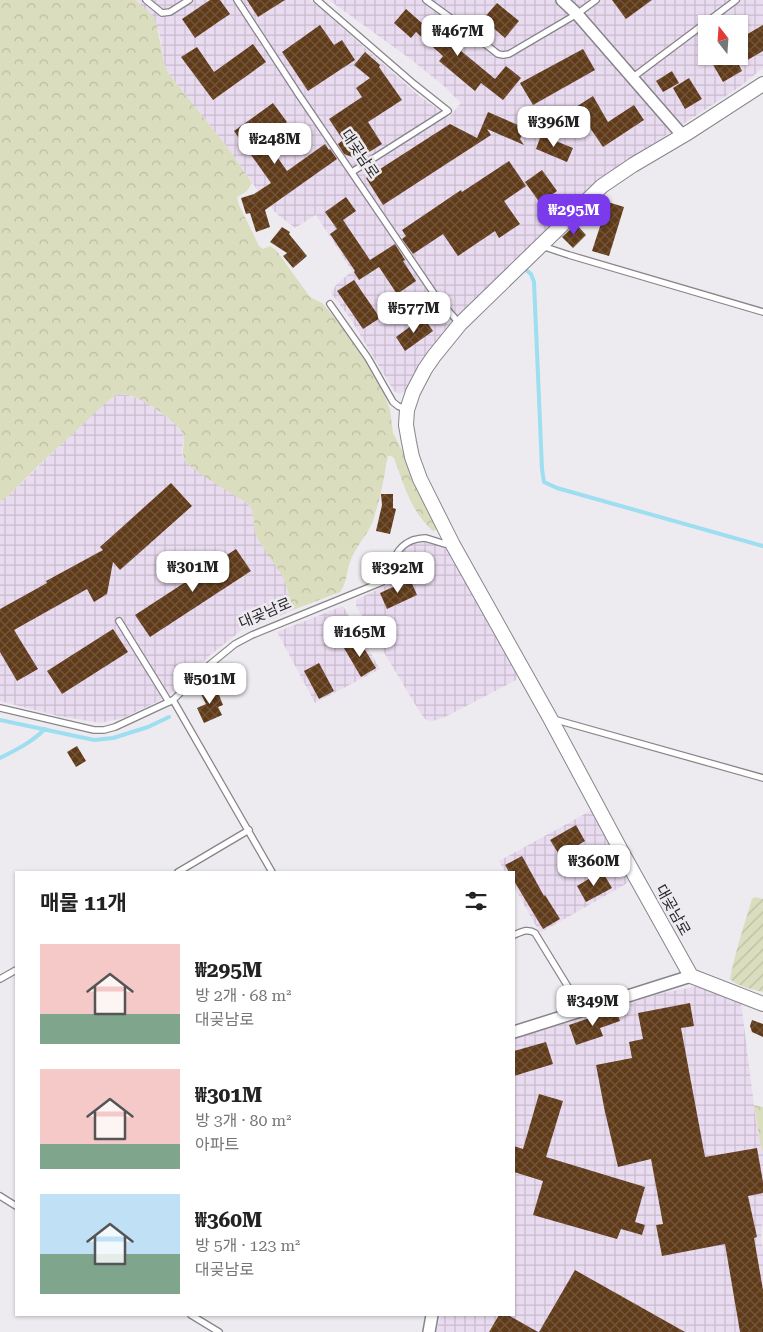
<!DOCTYPE html>
<html lang="ko">
<head>
<meta charset="utf-8">
<style>
	body { margin:0; font-family:"Roboto Serif","Noto Sans KR",serif; background:#f6f6f6; color:#222; height:100vh; display:flex; flex-direction:column; font-size:19px; white-space:nowrap }
	* { box-sizing:border-box; margin:0 }
	p { font-size:16px; color:#767676 }
	.icon { flex:none; width:28px; height:28px; fill:none; stroke:currentColor; stroke-width:2; stroke-linecap:round; stroke-linejoin:round }
	.map { position:relative; flex:1; overflow:hidden }
	.panel { position:absolute; left:15px; top:871px; width:500px; height:445px; display:flex; flex-direction:column; background:#fff; border-radius:0px; box-shadow:0 1px 4px #0004 }
	.panel>* { flex:none }
	.needle { width:32px; rotate:343deg }
	.controls { position:absolute; left:698px; top:15px; display:grid; gap:10px }
	.controls a { display:grid; place-items:center; width:50px; height:50px; border-radius:0px; background:#fff; box-shadow:0 1px 4px #0004; font-size:25px }
	.price { position:absolute; translate:-50% -42px; padding:0 11px; border-radius:10px; background:#fff; color:#222; font-size:16px; line-height:32px; filter:drop-shadow(0 1px 2px #0008) }
	.price::after { content:''; position:absolute; left:50%; top:30px; width:15px; height:11px; margin-left:-8px; background:inherit; clip-path:polygon(0 0,100% 0,50% 100%) }
	.price.on { background:#7c3aed; color:#fff }
	ul { padding:0; list-style:none }
	li { display:flex; align-items:center; gap:15px; height:125px; padding:0 25px }
	li span { display:grid; place-items:center; flex:none; width:140px; height:100px; border-radius:0px; color:#555 }
	li>.icon { margin-inline-start:auto }
	span .icon { width:60px; height:60px; fill:#fffc; stroke-width:1 }
	li b { font-size:21px }
	h2 { display:flex; justify-content:space-between; align-items:center; height:60px; padding:0 25px; font-size:21px }
	.map>svg:first-child { display:block }
	.industrial { fill:url(#industrial-grid); fill-rule:evenodd }
	.forest { fill:url(#forest-crowns) }
	.garden { fill:url(#garden-furrows) }
	.lines { fill:none; stroke-linecap:round; stroke-linejoin:round }
	.stream { stroke:#9ddef0; stroke-width:4 }
	.building { fill:url(#building-cross-hatch) }
	.service-casing { stroke:#87858a; stroke-width:8 }
	.minor-casing { stroke:#87858a; stroke-width:14 }
	.tertiary-casing { stroke:#87858a; stroke-width:16 }
	.service { stroke:#fff; stroke-width:5.5 }
	.minor { stroke:#fff; stroke-width:11 }
	.tertiary { stroke:#fff; stroke-width:14 }
	.labels { text-anchor:middle; stroke-width:5; stroke-linejoin:round; paint-order:stroke }
	.street-label { font-size:15px; fill:#272628; stroke:#edebef }
</style>
</head>
<body>
<div class="map">
<svg width="763" height="1332" viewBox="0 0 763 1332">
	<defs>
		<pattern id="industrial-grid" width="8" height="8" patternUnits="userSpaceOnUse" patternTransform="scale(1.25)"><rect width="8" height="8" fill="#eadcf0"/><path d="M0 4h8M4 0v8" fill="none" stroke="#c9bdce"/></pattern>
		<pattern id="forest-crowns" width="20" height="18" patternUnits="userSpaceOnUse" patternTransform="scale(1.25)"><rect width="20" height="18" fill="#daddbe"/><path d="M2 6a3 3 0 1 1 6 0M12 15a3 3 0 1 1 6 0" fill="none" stroke="#bbbea3"/></pattern>
		<pattern id="garden-furrows" width="10" height="10" patternUnits="userSpaceOnUse" patternTransform="scale(1.25)"><rect width="10" height="10" fill="#daddbe"/><path d="M-1 1l2-2M0 10L10 0M9 11l2-2" fill="none" stroke="#bbbea3"/></pattern>
		<pattern id="building-cross-hatch" width="8" height="8" patternUnits="userSpaceOnUse" patternTransform="scale(1.25)"><rect width="8" height="8" fill="#603b1a"/><path d="M0 0l8 8M0 8l8-8" fill="none" stroke="#73553b"/></pattern>
	</defs>
	<rect width="100%" height="100%" fill="#edebef"/>
	<g class="industrial">
		<path d="M135 0H310L321 9 418 95 449 117 461 103 444 86 413 61 329 0H763V68L738 88 613 170 579 199 503 272 483 292 422 363 406 391 399 394 394 391 350 318 331 293 336 285 352 271 316 215 295 228 277 214 265 201 228 148 169 74 164 63 159 31ZM706 24H739V56H706Z"/>
		<polygon points="117,394 128,395 142,400 160,412 178,426 183,433 184,440 182,447 182,455 185,461 220,486 247,503 252,509 253,518 273,561 282,575 286,585 293,610 268,621 243,629 209,656 179,687 161,700 123,718 100,723 58,716 0,701 0,501 5,499 88,418 110,399"/>
		<polygon points="421,541 448,548 517,671 516,680 445,717 433,721 426,720 421,714 356,606 356,600 383,587 390,582 403,551 411,544"/>
		<polygon points="343,606 380,669 315,703 277,632"/>
		<polygon points="592,810 631,881 540,933 514,887 514,872 505,872 499,861"/>
		<polygon points="698,986 741,1002 756,1121 760,1143 763,1152 763,1218 761,1238 763,1250 763,1332 436,1332 441,1315 514,1315 514,1039 662,993"/>
	</g>
	<g class="forest">
		<path d="M0 0H135L152 15 156 21 164 63 169 74 228 148 252 183 247 191 237 197 239 205 259 246 263 249 270 246 276 250 310 297 322 303 341 325 363 356 376 380 384 394 390 410 393 433 403 452 424 503 437 527 436 530 433 531C411 512 404 485 394 458L391 456H388C385 466 385 477 382 487 380 499 376 510 373 521 367 536 355 547 350 562 346 573 347 583 340 592L293 610C290 598 287 585 281 574 273 561 262 549 256 535 252 525 256 511 247 503 243 500 238 498 234 495 221 487 197 473 187 463 178 453 187 444 183 434 178 422 141 397 128 395 121 393 116 395 110 399L39 465 5 499 0 501Z"/>
		<polygon points="754,1105 763,1107 763,1152 760,1143"/>
	</g>
	<path class="garden" d="M755 897 763 899V992C753 989 738 987 730 979 735 952 744 926 752 899Z"/>
	<g class="lines">
		<g class="stream">
			<polyline points="526,270 531,274 534,282 542,469 544,482 557,488 763,546"/>
			<polyline points="0,720 94,740 113,738 148,727 169,717"/>
			<path d="M0 758C16 750 32 742 45 729"/>
		</g>
	</g>
	<g class="building">
		<polygon points="210,0 220,0 230,14 195,38 182,19"/>
		<polygon points="247,0 285,0 258,17"/>
		<polygon points="612,0 652,0 626,19"/>
		<polygon points="497,3 519,21 505,38 483,19"/>
		<polygon points="406,9 432,32 442,20 456,33 449,41 495,79 506,66 521,78 503,100 481,83 475,91 439,61 443,56 416,32 411,38 394,23"/>
		<polygon points="320,25 334,45 342,40 355,60 308,91 282,52"/>
		<polygon points="763,25 763,51 739,65 742,71 723,82 708,56 739,56 739,39"/>
		<polygon points="253,44 266,62 213,100 181,57 197,47 214,72"/>
		<polygon points="583,49 595,70 533,105 520,83"/>
		<polygon points="365,52 380,65 379,67 402,100 368,122 382,144 358,159 344,154 338,144 343,140 329,119 362,97 356,88 370,78 354,65"/>
		<polygon points="672,71 679,83 663,92 656,81"/>
		<polygon points="689,78 702,99 685,109 673,88"/>
		<polygon points="593,96 608,122 634,105 644,120 603,147 584,119 569,128 562,116"/>
		<polygon points="273,103 287,122 264,138 287,171 325,144 329,150 330,149 337,159 265,210 270,227 256,232 250,213 246,214 241,198 254,194 271,183 234,131"/>
		<polygon points="488,112 525,128 520,139 524,145 487,129 491,135 383,205 366,178 450,124 477,138"/>
		<polygon points="541,135 573,148 567,162 536,149"/>
		<polygon points="509,161 526,186 504,201 520,224 499,238 495,231 458,256 443,234 413,254 402,239 406,236 402,230 461,190 462,192"/>
		<polygon points="542,170 557,191 540,203 525,182"/>
		<polygon points="346,197 356,211 343,220 370,260 395,244 405,260 403,261 416,281 397,294 379,267 359,280 354,272 355,271 330,234 337,229 325,212"/>
		<polygon points="608,202 624,207 609,256 592,251"/>
		<polygon points="576,224 586,235 573,248 562,237"/>
		<polygon points="282,227 290,232 289,234 307,256 293,268 283,256 287,253 270,242"/>
		<polygon points="354,280 380,318 363,329 337,291"/>
		<polygon points="423,317 433,331 405,351 396,337"/>
		<polygon points="171,483 192,506 120,570 113,562 107,594 94,602 87,589 14,630 38,669 17,681 0,652 0,609 47,583 46,581 103,550 100,547"/>
		<polygon points="381,494 393,494 393,508 396,509 390,534 376,531 382,505"/>
		<polygon points="236,549 251,571 150,637 135,615"/>
		<polygon points="410,579 417,595 387,609 380,593"/>
		<polygon points="113,629 128,652 62,694 47,671"/>
		<polygon points="359,640 376,668 361,677 344,648"/>
		<polygon points="319,663 334,691 319,699 304,671"/>
		<polygon points="215,685 223,705 218,707 222,715 204,723 197,708 206,704 200,692"/>
		<polygon points="77,746 86,761 76,767 67,752"/>
		<polygon points="576,825 585,841 560,856 550,840"/>
		<polygon points="522,856 544,896 545,895 560,919 543,929 514,881 514,872 509,872 505,865"/>
		<polygon points="602,871 612,888 586,902 577,886"/>
		<polygon points="690,1003 694,1026 681,1028 705,1157 757,1148 763,1182 763,1193 748,1196 757,1237 754,1238 763,1290 763,1332 740,1332 725,1244 662,1256 656,1225 663,1224 651,1159 618,1167 605,1112 596,1065 632,1058 629,1042 643,1039 638,1013"/>
		<polygon points="616,1009 620,1021 600,1028 603,1036 576,1045 569,1025"/>
		<polygon points="752,1020 763,1024 763,1037 752,1032 750,1026"/>
		<polygon points="546,1042 553,1064 514,1076 514,1051"/>
		<polygon points="539,1094 563,1101 546,1157 645,1187 635,1222 645,1225 642,1235 621,1229 617,1239 533,1215 543,1181 514,1172 514,1146 523,1149"/>
		<polygon points="575,1270 685,1332 539,1332"/>
		<polygon points="499,1315 508,1315 538,1332 489,1332"/>
	</g>
	<g class="lines">
		<g class="service-casing">
			<g id="service">
				<polyline points="146,0 162,13 170,12 189,0"/>
				<polyline points="237,0 299,95 437,298 460,324"/>
				<polyline points="317,0 414,84 448,111 352,172"/>
				<polyline points="426,0 459,24 498,54 503,55 509,54 577,14 596,0"/>
				<polyline points="632,78 736,0"/>
				<polyline points="542,246 569,255 763,312"/>
				<polyline points="330,304 368,358 393,402 398,406 407,410"/>
				<polyline points="119,621 169,702"/>
				<polyline points="173,700 272,872"/>
				<path d="M0 708 94 730H104L115 727 173 700 208 666 235 644 252 635 382 582C396 569 390 549 413 540 417 539 421 538 425 538 434 540 442 544 451 545"/>
				<polyline points="553,719 763,778"/>
				<polyline points="178,872 249,830"/>
				<path d="M514 935C521 932 528 928 535 933L570 990 579 1011"/>
				<polyline points="0,979 16,970"/>
				<polyline points="0,1196 16,1206"/>
				<polyline points="191,1315 219,1332"/>
			</g>
		</g>
		<g class="minor-casing">
			<g id="minor">
				<polyline points="562,0 577,14 683,136"/>
				<polyline points="514,1032 691,976"/>
				<polyline points="429,1332 432,1315"/>
			</g>
		</g>
		<g class="tertiary-casing">
			<polyline id="tertiary" points="763,84 689,132 633,165 602,186 460,324 434,356 425,369 413,392 407,410 406,425 409,442 412,457 420,479 453,545 550,718 624,856 691,976 763,1004"/>
		</g>
		<use href="#service" class="service"/>
		<use href="#minor" class="minor"/>
		<use href="#tertiary" class="tertiary"/>
	</g>
	<g class="labels">
		<g class="street-label">
			<text transform="translate(360 154) rotate(56)" y="5">대곶남로</text>
			<text transform="translate(265 613) rotate(-23)" y="5">대곶남로</text>
			<text transform="translate(673 910) rotate(61)" y="5">대곶남로</text>
		</g>
	</g>
</svg>
<div class="controls">
<a><svg class="needle" viewBox="-14 -14 28 28"><path d="M0-13l5 13h-10z" fill="#e53935"/><path d="M0 13l5-13h-10z" fill="#767676"/></svg></a>
</div>
<b class="price" style="left:458px;top:57px">₩467M</b>
<b class="price" style="left:554px;top:148px">₩396M</b>
<b class="price" style="left:275px;top:165px">₩248M</b>
<b class="price on" style="left:574px;top:236px">₩295M</b>
<b class="price" style="left:414px;top:334px">₩577M</b>
<b class="price" style="left:193px;top:593px">₩301M</b>
<b class="price" style="left:398px;top:594px">₩392M</b>
<b class="price" style="left:360px;top:658px">₩165M</b>
<b class="price" style="left:210px;top:705px">₩501M</b>
<b class="price" style="left:594px;top:887px">₩360M</b>
<b class="price" style="left:593px;top:1027px">₩349M</b>
<section class="panel">
<h2>매물 11개<svg class="icon" aria-label="filters" viewBox="0 0 24 24"><path d="M4 7h16M4 17h16"/><circle cx="9" cy="7" r="2"/><circle cx="15" cy="17" r="2"/></svg></h2>
<ul>
<li><span style="background:linear-gradient(#f6c9c9 70%,#7fa58c 0)"><svg class="icon" aria-label="home" viewBox="0 0 24 24"><path d="M3 11l9-7 9 7M6 9v11h12V9"/></svg></span><div><b>₩295M</b><p>방 2개 · 68 m²</p><p>대곶남로</p></div></li>
<li><span style="background:linear-gradient(#f6c9c9 75%,#7fa58c 0)"><svg class="icon" aria-label="home" viewBox="0 0 24 24"><path d="M3 11l9-7 9 7M6 9v11h12V9"/></svg></span><div><b>₩301M</b><p>방 3개 · 80 m²</p><p>아파트</p></div></li>
<li><span style="background:linear-gradient(#bfe0f5 60%,#7fa58c 0)"><svg class="icon" aria-label="home" viewBox="0 0 24 24"><path d="M3 11l9-7 9 7M6 9v11h12V9"/></svg></span><div><b>₩360M</b><p>방 5개 · 123 m²</p><p>대곶남로</p></div></li>
</ul>
</section>
</div>
</body>
</html>
